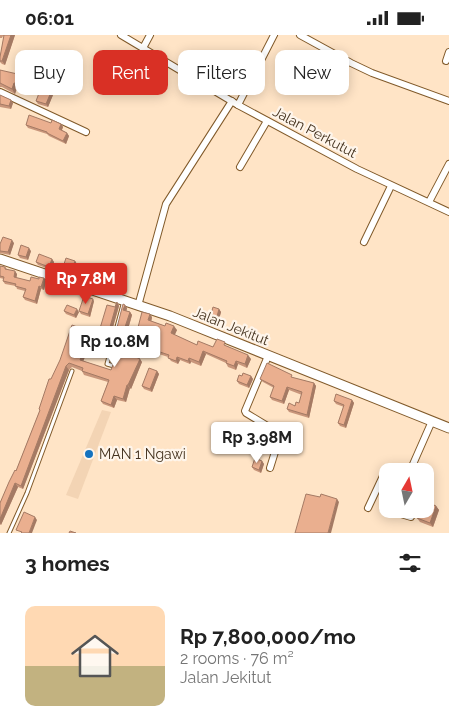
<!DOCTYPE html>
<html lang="en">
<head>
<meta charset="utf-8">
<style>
	body { margin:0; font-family:Raleway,sans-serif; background:#f6f6f6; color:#222; height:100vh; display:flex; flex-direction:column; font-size:19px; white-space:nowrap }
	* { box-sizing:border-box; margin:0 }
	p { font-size:16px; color:#767676 }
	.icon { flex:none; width:28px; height:28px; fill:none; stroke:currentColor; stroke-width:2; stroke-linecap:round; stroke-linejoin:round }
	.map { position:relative; height:498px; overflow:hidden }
	.panel { display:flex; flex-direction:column; background:#fff; flex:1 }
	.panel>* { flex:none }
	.banner { position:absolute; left:15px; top:15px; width:420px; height:45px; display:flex; gap:10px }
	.needle { width:32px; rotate:9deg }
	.tools { position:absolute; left:379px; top:428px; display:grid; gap:10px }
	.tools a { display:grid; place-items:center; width:55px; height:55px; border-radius:10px; background:#fff; box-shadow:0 2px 12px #0003; font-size:25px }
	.price { position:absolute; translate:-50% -42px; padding:0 11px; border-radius:5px; background:#fff; color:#222; font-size:16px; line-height:32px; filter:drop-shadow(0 1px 2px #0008) }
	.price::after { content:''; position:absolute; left:50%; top:30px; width:15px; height:11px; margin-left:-8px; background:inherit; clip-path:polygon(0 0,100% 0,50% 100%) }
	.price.selected { background:#d93025; color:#fff }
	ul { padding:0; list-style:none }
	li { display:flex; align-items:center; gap:15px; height:125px; padding:0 25px }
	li+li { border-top:1px solid #e0e0e0 }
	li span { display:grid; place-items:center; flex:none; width:140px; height:100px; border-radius:10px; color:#555 }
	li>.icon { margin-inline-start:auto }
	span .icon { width:60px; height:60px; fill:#fffc; stroke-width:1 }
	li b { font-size:21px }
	h2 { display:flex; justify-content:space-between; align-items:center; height:60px; padding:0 25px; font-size:21px }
	.pill { padding:0 18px; border-radius:10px; background:#fff; box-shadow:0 2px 12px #0003; font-size:18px; line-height:45px }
	.pill.selected { background:#d93025; color:#fff }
	.status { display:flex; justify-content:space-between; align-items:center; height:35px; padding:0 25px; background:#fff; direction:ltr }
	.status svg { height:14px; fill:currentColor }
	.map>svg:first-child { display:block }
	.built { fill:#f3d4b4 }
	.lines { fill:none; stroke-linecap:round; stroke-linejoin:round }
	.lane-casing { stroke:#815a2a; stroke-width:5 }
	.street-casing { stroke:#815a2a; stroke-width:8 }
	.secondary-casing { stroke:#815a2a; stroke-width:11 }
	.lane { stroke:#fff; stroke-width:3 }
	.street { stroke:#fff; stroke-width:6 }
	.secondary { stroke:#fff; stroke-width:9 }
	.wall { fill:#c9967b }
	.shaded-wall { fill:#a47a64 }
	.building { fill:#eaaf8f; stroke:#a47a64 }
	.poi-dot { fill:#1573bf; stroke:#fef5eb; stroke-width:2 }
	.labels { text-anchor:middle; stroke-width:4.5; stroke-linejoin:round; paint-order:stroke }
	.street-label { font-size:14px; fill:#44321e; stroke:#fef5eb }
	.poi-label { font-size:14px; fill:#44321e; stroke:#fef5eb; text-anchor:start }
</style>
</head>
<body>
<div class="status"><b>06:01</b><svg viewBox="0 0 49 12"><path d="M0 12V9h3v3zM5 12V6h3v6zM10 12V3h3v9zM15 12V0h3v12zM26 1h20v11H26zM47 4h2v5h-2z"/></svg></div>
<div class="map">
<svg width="449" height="498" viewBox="0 0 449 498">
	<rect width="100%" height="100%" fill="#ffe4c6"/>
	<polygon class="built" points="102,375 111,377 78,464 66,460"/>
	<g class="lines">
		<g class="lane-casing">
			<g id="lane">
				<polyline points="114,331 107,329 124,266"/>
				<polyline points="9,498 27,458 72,336"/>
			</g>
		</g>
		<g class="street-casing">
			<g id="street">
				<polyline points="121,0 238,70 357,134 449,177"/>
				<polyline points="300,0 351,28 372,38 449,66"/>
				<polyline points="143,13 150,0"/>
				<polyline points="446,26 449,17"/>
				<polyline points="0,57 86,97"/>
				<polyline points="238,70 274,0"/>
				<polyline points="240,132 267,86"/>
				<polyline points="429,167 449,129"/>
				<polyline points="364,207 391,151"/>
				<polyline points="138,271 166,169 232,66"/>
				<polyline points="268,321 245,376 246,378 279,398 279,404 270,433"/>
				<polyline points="410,436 432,386"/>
				<polyline points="425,445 425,451"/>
				<polyline points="368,473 383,441 388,440"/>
				<polyline points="394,474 394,477 411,482 415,474"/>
			</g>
		</g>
		<g class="secondary-casing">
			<polyline id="secondary" points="0,224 170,281 449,393"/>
		</g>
		<use href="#lane" class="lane"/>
		<use href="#street" class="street"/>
		<use href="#secondary" class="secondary"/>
	</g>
	<g class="wall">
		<polygon points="0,0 15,0 5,30 2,29 0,27 0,22 4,1 3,1 2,3 0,3"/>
		<polygon points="0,35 29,45 26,55 17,53 15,59 2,52 0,52"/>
		<polygon points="0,60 11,65 13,68 11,74 0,72"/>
		<polygon points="53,60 48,72 38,69 36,66"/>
		<polygon points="51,88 61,89 63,92 62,95 67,98 69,101 66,109 49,101 47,99 28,93 26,90"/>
		<polygon points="14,208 10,220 0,218 0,209"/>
		<polygon points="31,216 28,225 20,223 18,220"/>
		<polygon points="52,224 54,227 52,235 38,230 36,227"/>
		<polygon points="75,226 77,229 73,242 64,238 62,235"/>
		<polygon points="0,231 5,232 7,234 17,239 16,243 30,246 44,243 46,246 44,255 41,254 37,269 25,265 23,262 25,256 17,254 16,251 5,249 3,246 4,244 0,243"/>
		<polygon points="94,266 90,282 81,279 79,276"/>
		<polygon points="117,267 119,271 105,320 88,315 83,326 111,335 118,316 114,315 112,312 125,270 127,273 126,276 130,277 132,280 127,298 136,300 152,282 151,286 165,291 177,295 174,300 197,310 213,312 227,311 251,324 247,333 238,329 236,335 228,332 226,328 206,319 201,331 191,327 190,329 180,325 178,329 171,326 168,322 141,313 137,323 142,327 131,354 130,353 126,367 117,365 114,373 103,369 101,366 108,347 84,340 82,336 72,332 69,335 23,454 18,452 1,490 0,489 0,468 16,436 40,375 39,374 51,344 98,300 115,272"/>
		<polygon points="219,274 221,277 218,288 212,286 210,283"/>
		<polygon points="64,276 79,277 76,283 66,279"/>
		<polygon points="157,336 159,339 152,357 144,354 142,351"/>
		<polygon points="242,341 251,341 253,344 249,353 239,349 237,346"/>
		<polygon points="294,343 314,348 316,351 309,383 289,377 287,374 299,368 302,360 289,355 284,369 272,365 270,362 274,353 263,347 260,344"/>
		<polygon points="352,365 354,368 346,393 340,391 338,388 344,372 336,369 334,366"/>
		<polygon points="262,426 264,429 261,438 254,435 252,432"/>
		<polygon points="436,471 439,475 433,492 420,487 417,483"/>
	</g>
	<g class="shaded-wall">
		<polygon points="11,0 15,0 5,30 2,26"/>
		<polygon points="26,41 29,45 26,55 23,50"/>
		<polygon points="14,48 17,53 15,59 12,54"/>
		<polygon points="51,57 53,60 48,72 46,69"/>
		<polygon points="11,65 13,68 11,74 9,71"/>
		<polygon points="61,89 63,92 61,97 59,94"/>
		<polygon points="67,98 69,101 66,109 63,106"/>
		<polygon points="12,205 14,208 10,220 8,217"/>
		<polygon points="29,213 31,216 28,225 26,222"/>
		<polygon points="52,224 54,227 52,235 49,232"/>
		<polygon points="75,226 77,229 73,242 70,239"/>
		<polygon points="15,236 17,239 16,245 14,242"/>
		<polygon points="44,243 46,246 44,255 41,252"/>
		<polygon points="39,251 41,254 37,269 35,266"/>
		<polygon points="93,264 94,266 90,282 88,279"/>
		<polygon points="117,267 119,271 105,320 103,317"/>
		<polygon points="125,270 127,273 126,278 123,275"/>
		<polygon points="77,274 79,277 76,283 74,280"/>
		<polygon points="219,274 221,277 218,288 216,285"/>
		<polygon points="130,277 132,280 126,301 123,298"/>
		<polygon points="150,279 152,282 151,288 148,285"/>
		<polygon points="174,291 177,295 174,302 171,298"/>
		<polygon points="139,310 141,313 136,325 134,321"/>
		<polygon points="85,311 88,315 82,329 80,325"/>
		<polygon points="203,316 206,319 201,331 199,327"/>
		<polygon points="248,320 251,324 247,333 245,329"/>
		<polygon points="177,322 180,325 178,329 176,326"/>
		<polygon points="189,323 191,327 190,329 188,326"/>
		<polygon points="140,324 142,327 131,354 128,350"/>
		<polygon points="236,326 238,329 236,335 234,331"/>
		<polygon points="66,331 69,335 23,454 21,451"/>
		<polygon points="157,336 159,339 152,357 150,354"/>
		<polygon points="251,341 253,344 249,353 247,350"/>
		<polygon points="314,348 316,351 309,383 307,380"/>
		<polygon points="127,350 130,353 126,367 123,364"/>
		<polygon points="287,352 289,355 284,369 282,366"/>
		<polygon points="114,361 117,365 114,373 111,370"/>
		<polygon points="352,365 354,368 346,393 344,390"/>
		<polygon points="262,426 264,429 261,438 259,435"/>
		<polygon points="15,448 18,452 1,490 0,488 0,484"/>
		<polygon points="337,464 339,467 331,498 328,498"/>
		<polygon points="436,471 439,475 433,492 430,488"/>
		<polygon points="35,482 37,485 32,498 29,498"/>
	</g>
	<g class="building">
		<polygon points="4,0 11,0 2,26 0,26 0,22"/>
		<polygon points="0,35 26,41 23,50 14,48 12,54 0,48"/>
		<polygon points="41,53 51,57 46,69 36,66"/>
		<polygon points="0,60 11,65 9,71 0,69"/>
		<polygon points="29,80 51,88 52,85 61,89 59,94 67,98 63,106 47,98 47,97 26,90"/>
		<polygon points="3,202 12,205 8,217 0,216 0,209"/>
		<polygon points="21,210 29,213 26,222 18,220"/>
		<polygon points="39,219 52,224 49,232 36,227"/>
		<polygon points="66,223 75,226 70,239 62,235"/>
		<polygon points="0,231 5,232 5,234 15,236 14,242 30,246 31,242 39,244 39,242 44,243 41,252 39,251 35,266 23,262 26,254 15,251 16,249 3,246 4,242 0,241"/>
		<polygon points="84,261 93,264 88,279 79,276"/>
		<polygon points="117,267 103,317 85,311 80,325 111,335 119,314 112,312 123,269 125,270 123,275 130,277 123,298 136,300 142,277 150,279 148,285 165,291 166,288 174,291 171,298 197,310 198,306 213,312 217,304 225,307 224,310 248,320 245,329 236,326 234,331 226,328 227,326 203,316 199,327 189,323 188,326 177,322 176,326 168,323 169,320 139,310 134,321 140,324 128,350 127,350 123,364 114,361 111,370 101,366 109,345 82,336 83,333 69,328 66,331 21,451 15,448 0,484 0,468 9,447 15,435 16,436 40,375 39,374 49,344 51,344 60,325 72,290 98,300 107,270 115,272"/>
		<polygon points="67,270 77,274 74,280 64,276"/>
		<polygon points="213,272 219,274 216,285 210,283"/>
		<polygon points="267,328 292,340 291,342 314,348 307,380 287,374 289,368 295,371 296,367 299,368 302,357 287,352 282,366 270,362 274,351 260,344"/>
		<polygon points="149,333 157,336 150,354 142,351"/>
		<polygon points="243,338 251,341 247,350 237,346 239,340 242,341"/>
		<polygon points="336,359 352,365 344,390 338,388 344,370 334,366"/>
		<polygon points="255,423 262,426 259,435 252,432"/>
		<polygon points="306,459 320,462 321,459 337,464 328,498 295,498"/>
		<polygon points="425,466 436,471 430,488 417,483 420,474 425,474"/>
		<polygon points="24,477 35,482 29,498 21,498 22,497 16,495"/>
		<polygon points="70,496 76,498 69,498"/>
	</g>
	<circle class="poi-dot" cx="89" cy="419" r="5"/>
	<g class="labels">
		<g class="street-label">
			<text transform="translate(315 97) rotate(28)" y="5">Jalan Perkutut</text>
			<text transform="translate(231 291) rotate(22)" y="5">Jalan Jekitut</text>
		</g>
		<g class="poi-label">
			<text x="99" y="424">MAN 1 Ngawi</text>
		</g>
	</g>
</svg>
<div class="tools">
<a><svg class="needle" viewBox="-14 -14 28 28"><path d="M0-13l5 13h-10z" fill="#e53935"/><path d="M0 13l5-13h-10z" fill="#767676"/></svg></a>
</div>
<b class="price selected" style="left:86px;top:270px">Rp 7.8M</b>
<b class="price" style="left:115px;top:333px">Rp 10.8M</b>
<b class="price" style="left:257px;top:429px">Rp 3.98M</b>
<div class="banner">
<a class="pill">Buy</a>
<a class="pill selected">Rent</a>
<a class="pill">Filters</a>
<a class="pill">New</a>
</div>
</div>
<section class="panel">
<h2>3 homes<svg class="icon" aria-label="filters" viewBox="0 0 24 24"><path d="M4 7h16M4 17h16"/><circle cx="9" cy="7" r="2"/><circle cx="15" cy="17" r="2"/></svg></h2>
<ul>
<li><span style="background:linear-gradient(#ffd9b3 60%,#c2b280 0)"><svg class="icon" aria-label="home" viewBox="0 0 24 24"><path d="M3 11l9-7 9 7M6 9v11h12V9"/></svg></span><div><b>Rp 7,800,000/mo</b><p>2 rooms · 76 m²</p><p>Jalan Jekitut</p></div></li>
</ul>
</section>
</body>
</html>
